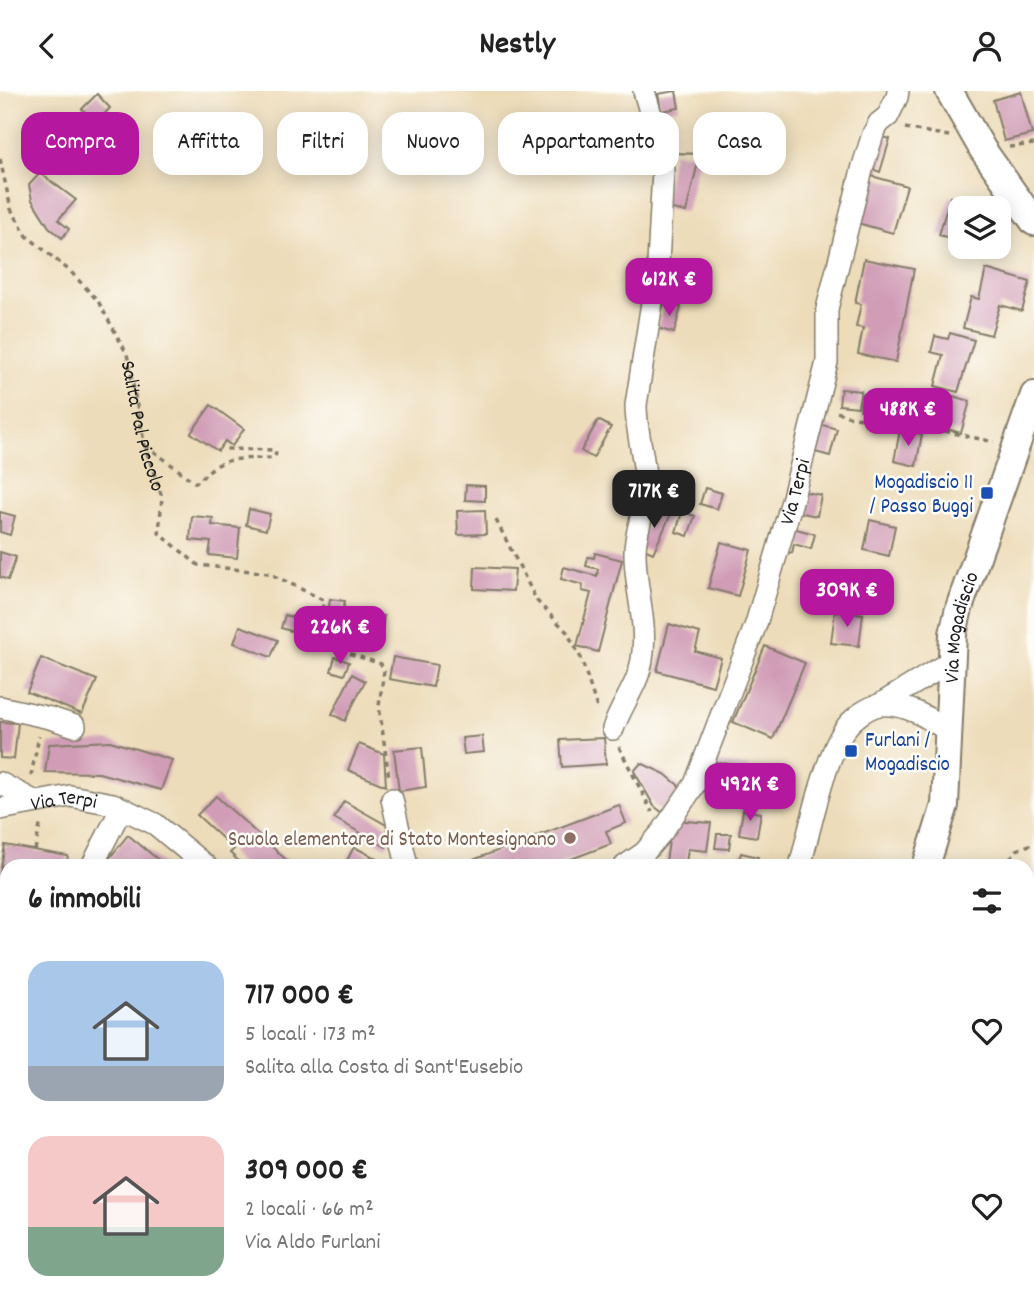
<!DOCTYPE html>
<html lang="it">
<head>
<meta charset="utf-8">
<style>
	body { margin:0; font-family:Dekko,sans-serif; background:#f2f2f2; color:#222; height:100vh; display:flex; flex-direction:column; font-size:26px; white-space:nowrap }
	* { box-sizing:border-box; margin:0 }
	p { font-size:23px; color:#767676 }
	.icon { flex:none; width:38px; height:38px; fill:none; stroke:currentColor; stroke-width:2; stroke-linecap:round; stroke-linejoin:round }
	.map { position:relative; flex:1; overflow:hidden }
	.panel { position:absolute; left:0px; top:768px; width:1034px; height:450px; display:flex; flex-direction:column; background:#fff; border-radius:21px 21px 0 0; box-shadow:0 4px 18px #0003 }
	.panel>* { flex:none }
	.banner { position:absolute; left:21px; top:21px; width:992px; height:63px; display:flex; gap:14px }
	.controls { position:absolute; left:948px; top:105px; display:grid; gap:14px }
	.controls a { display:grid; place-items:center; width:63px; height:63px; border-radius:14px; background:#fff; box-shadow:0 4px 18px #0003; font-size:35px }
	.price { position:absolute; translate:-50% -60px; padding:0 16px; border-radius:14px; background:#b5179e; color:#fff; font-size:23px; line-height:46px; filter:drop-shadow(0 2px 4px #0008) }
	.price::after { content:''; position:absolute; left:50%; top:42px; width:21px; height:16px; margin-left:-10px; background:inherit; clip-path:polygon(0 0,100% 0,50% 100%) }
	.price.selected { background:#222; color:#fff }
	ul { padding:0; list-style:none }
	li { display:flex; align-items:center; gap:21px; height:175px; padding:0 28px }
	li span { display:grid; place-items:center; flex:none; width:196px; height:140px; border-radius:21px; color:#555 }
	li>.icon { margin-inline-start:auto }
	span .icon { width:84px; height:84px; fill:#fffc; stroke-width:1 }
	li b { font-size:30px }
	h2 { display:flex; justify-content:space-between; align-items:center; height:84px; padding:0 28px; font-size:30px }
	.tag { padding:0 24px; border-radius:21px; background:#fff; box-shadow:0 4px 18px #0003; font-size:24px; line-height:63px }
	.tag.selected { background:#b5179e; color:#fff }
	header { display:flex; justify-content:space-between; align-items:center; height:91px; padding:0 28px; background:#fff; font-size:32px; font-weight:700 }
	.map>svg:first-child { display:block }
	.forest { fill:url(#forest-firs); stroke:#506a48; stroke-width:2 }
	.building { fill:#d09cb6 }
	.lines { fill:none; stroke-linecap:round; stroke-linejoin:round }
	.pedestrian-casing { stroke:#847c6a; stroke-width:19 }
	.minor-casing { stroke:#847c6a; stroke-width:24 }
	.tertiary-casing { stroke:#847c6a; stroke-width:30 }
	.path { stroke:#847c6a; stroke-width:3.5; stroke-dasharray:5 5; stroke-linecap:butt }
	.pedestrian { stroke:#fff; stroke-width:16 }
	.minor { stroke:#fff; stroke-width:21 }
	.tertiary { stroke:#fff; stroke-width:26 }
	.transit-dot { fill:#1a4fb4; stroke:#fdfcf7; stroke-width:2.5 }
	.education-dot { fill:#8d6e63; stroke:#fdfcf7; stroke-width:2.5 }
	.labels { text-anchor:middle; stroke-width:5; stroke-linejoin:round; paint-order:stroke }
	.street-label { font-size:21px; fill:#1c1c1c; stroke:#fdfcf7 }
	.transit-label { font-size:21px; fill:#164399; stroke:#fdfcf7; text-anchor:end }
	.education-label { font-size:21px; fill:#785e54; stroke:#fdfcf7; text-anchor:end }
</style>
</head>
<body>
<header><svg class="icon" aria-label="back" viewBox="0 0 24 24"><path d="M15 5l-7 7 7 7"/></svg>Nestly<svg class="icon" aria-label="person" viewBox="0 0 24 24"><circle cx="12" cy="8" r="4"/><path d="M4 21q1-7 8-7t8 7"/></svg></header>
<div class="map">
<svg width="1034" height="1217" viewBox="0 0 1034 1217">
	<defs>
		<pattern id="forest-firs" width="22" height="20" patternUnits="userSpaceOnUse" patternTransform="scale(1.75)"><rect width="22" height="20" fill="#84b974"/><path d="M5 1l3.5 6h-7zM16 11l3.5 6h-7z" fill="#719e64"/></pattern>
	</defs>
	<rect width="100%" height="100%" fill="#fdfcf7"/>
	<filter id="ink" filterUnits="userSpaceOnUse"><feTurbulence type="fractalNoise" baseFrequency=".0143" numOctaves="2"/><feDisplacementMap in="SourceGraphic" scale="14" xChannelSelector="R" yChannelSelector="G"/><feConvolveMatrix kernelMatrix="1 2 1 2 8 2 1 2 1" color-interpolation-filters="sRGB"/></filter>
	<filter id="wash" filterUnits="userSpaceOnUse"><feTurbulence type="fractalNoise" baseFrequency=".00686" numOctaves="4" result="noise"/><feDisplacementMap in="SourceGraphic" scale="28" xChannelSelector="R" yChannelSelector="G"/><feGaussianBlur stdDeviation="1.57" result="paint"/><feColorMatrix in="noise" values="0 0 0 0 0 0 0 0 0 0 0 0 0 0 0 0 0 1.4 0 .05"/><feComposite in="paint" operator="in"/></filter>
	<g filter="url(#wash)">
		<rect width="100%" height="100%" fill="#eddcb9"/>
		<polygon class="forest" points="1027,1163 1034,1178 1034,1217 917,1217 922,1211 1027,1211"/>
		<g id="blocks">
			<g class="building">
				<polygon points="676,0 679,17 661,20 658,3"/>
				<polygon points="1021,1 1032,43 1004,50 993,9"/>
				<polygon points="97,3 110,17 96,32 82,18"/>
				<polygon points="47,22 78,47 58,71 29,45"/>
				<polygon points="876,44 890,48 880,81 866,76"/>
				<polygon points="673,62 700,63 686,121 663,116"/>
				<polygon points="40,82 76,109 58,129 69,138 62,147 49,136 32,109 29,94"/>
				<polygon points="868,84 907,95 893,142 854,131"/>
				<polygon points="950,106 971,112 969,117 961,117 960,150 939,144"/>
				<polygon points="864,168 914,178 896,271 858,263 863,237 856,236 861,213 855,212"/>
				<polygon points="986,178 1030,191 1022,220 1000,214 991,244 963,237 971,206 979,208"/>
				<polygon points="664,212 681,216 674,242 657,237"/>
				<polygon points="950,242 974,249 958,301 935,295 943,264 931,261 935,245 948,248"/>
				<polygon points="841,298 861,300 858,316 839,314"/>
				<polygon points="863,303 878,306 875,321 860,319"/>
				<polygon points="949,304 970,310 961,342 939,336"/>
				<polygon points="211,314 244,338 232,355 225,350 218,360 191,342"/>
				<polygon points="598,329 611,336 593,367 581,360"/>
				<polygon points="815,332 837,338 830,365 808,359"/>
				<polygon points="900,339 922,343 916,375 894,370"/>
				<polygon points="466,394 485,395 485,410 465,409"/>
				<polygon points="705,397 722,402 717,418 700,413"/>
				<polygon points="801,400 821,404 817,425 797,421"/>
				<polygon points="656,416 671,423 653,462 637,455"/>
				<polygon points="249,418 270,423 266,439 246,434"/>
				<polygon points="485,419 486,443 458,444 457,420"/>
				<polygon points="0,421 15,425 10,444 0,441"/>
				<polygon points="682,421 695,425 688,445 676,441"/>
				<polygon points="192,425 213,427 212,434 240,437 237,467 209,464 211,451 190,449"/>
				<polygon points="870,429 895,435 889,465 864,459"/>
				<polygon points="789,436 815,443 811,458 794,453 792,462 782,460"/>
				<polygon points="721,451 751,459 738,505 708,497"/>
				<polygon points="0,461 16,466 8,489 0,486"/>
				<polygon points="595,462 622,469 598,561 577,555 591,502 582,500 583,494 561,488 564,476 597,485 598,478 586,475 588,466 594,467"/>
				<polygon points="475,476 515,478 513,500 474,498"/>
				<polygon points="330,508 345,510 343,519 384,525 381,545 326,537"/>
				<polygon points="835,520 863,523 859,555 831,552"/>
				<polygon points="285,524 301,529 298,542 281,537"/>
				<polygon points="669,533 700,542 695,560 721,567 713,595 657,580"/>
				<polygon points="240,535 278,549 271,566 234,552"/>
				<polygon points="765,555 805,572 773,648 733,631"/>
				<polygon points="335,566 349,571 344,584 331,580"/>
				<polygon points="393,566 437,574 433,596 389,588"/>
				<polygon points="41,567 97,589 82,623 27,601"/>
				<polygon points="352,583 365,590 345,630 332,623"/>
				<polygon points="0,631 18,632 14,668 0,667"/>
				<polygon points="482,645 484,661 464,663 462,647"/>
				<polygon points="604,647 606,673 562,676 560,649"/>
				<polygon points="110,650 172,669 161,699 99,682 45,681 49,653"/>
				<polygon points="359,653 384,663 386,695 348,679"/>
				<polygon points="422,656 426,696 399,700 394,659"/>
				<polygon points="709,670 749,676 744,706 704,700"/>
				<polygon points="641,672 665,683 684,699 668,726 654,715 634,680"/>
				<polygon points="216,705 293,775 244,775 230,762 234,758 197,724"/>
				<polygon points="344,710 395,739 386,756 334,727"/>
				<polygon points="619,714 626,732 606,740 611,753 553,775 514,775 512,771 501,775 457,775"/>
				<polygon points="743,719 761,722 757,746 739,743"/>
				<polygon points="672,729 711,732 707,760 688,758 686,772 666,771"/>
				<polygon points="717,743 731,743 729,758 715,757"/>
				<polygon points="128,744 166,775 104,774"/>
				<polygon points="5,754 68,765 66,775 7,775 7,783 0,782"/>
				<polygon points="354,756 391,775 344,775"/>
				<polygon points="741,762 758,766 755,775 737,775"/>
				<polygon points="0,937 7,940 7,987 0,984"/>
				<polygon points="0,1049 7,1052 7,1113 0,1110"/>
				<polygon points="221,1211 308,1211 305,1217 234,1217"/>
				<polygon points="475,1211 516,1211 513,1217 487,1217"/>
			</g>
		</g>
	</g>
	<g filter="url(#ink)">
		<use href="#blocks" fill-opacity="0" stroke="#847c6a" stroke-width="2"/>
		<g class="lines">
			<g class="pedestrian-casing">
				<polyline id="pedestrian" points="620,1211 624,1217"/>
			</g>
			<g class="minor-casing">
				<g id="minor">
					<polyline points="879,614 950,571"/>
					<polyline points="0,616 50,627 75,635"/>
					<path d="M613 638C621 614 638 594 642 569 648 533 635 498 635 462 634 444 645 421 646 399 646 370 636 343 636 314L658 173 663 79 654 34 644 0"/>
					<polyline points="0,692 34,710"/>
					<polyline points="392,708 407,775"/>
					<path id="s2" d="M0 718 70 705 113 713 155 733 206 775"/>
					<polyline points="95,775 93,773 117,726 126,719"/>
					<path id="s3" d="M625 775 644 762 662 741 695 693 756 533 792 410 827 271V218L863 75 873 43 879 32 888 25 897 6 898 0"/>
					<path d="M800 775C810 738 824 669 845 638 852 628 867 616 880 614 904 611 929 627 948 640"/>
					<polyline points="0,909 7,911"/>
					<polyline points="0,1015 7,1017"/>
					<polyline points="0,1040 7,1043"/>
					<polyline points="394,1211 408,1217"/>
					<polyline points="328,1217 331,1211"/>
				</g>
			</g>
			<g class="tertiary-casing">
				<g id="tertiary">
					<polyline points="949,0 983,59 1034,131"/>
					<path id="s4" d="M926 775 945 714 953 543 959 517 1034 304"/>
					<polyline points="0,1135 7,1138"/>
					<polyline points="174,1211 187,1217"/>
					<polyline points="842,1217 845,1211"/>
				</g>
			</g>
			<g class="path">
				<polyline points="905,37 949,45"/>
				<polyline points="1009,56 1034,53"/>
				<path id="s1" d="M0 68 11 118 27 145 71 181 98 210 127 263 145 356 162 406 159 442 198 474 269 482 323 509 321 553 381 573 384 580 379 615 389 687"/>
				<polyline points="837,321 847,325 916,334 994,351"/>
				<path d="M145 356 151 358 194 391H199C217 364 243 368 273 367L276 363 275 359 226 358"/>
				<polyline points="496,429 537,510 567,541 581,567 598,620"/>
				<polyline points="619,656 652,721"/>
				<polyline points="31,685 39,645"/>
				<polyline points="35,759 41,730"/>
				<polyline points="1004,775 1017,759 1034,752"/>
				<polyline points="465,1211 478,1217"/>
			</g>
			<use href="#pedestrian" class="pedestrian"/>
			<use href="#minor" class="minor"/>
			<use href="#tertiary" class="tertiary"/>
		</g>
	</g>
	<g class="transit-dot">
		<rect x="980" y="395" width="14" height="14" rx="3.5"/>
		<rect x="844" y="653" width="14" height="14" rx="3.5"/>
	</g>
	<circle class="education-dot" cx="570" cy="747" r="7"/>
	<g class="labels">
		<g class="street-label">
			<text dy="7" stroke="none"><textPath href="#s1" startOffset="313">Salita Pal Piccolo</textPath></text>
			<text dy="7" stroke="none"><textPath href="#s3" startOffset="418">Via Terpi</textPath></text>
			<text dy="7" stroke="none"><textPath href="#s4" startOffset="243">Via Mogadiscio</textPath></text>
			<text dy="7" stroke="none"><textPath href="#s2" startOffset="65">Via Terpi</textPath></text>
		</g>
		<g class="transit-label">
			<text x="973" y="397">Mogadiscio 11<tspan x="973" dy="24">/ Passo Buggi</tspan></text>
			<text x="865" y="655" text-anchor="start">Furlani /<tspan x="865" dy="24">Mogadiscio</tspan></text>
		</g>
		<g class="education-label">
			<text x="556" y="754">Scuola elementare di Stato Montesignano</text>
		</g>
	</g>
</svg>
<div class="controls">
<a><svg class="icon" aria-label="layers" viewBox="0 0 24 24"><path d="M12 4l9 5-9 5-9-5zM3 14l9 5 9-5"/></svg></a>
</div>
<b class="price" style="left:669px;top:227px">612K €</b>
<b class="price" style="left:908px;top:357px">488K €</b>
<b class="price selected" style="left:654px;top:439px">717K €</b>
<b class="price" style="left:847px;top:538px">309K €</b>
<b class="price" style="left:340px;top:575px">226K €</b>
<b class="price" style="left:750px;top:732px">492K €</b>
<div class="banner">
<a class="tag selected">Compra</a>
<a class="tag">Affitta</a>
<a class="tag">Filtri</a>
<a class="tag">Nuovo</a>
<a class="tag">Appartamento</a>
<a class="tag">Casa</a>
</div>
<section class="panel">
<h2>6 immobili<svg class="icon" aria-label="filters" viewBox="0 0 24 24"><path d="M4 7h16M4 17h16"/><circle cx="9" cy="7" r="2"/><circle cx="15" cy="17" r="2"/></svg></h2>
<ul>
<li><span style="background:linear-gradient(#a9c7e8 75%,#9aa5b1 0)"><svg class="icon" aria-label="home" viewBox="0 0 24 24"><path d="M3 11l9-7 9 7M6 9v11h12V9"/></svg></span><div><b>717 000 €</b><p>5 locali · 173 m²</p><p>Salita alla Costa di Sant'Eusebio</p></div><svg class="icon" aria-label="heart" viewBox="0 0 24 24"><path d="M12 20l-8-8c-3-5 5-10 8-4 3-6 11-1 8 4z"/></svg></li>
<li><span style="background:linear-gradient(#f6c9c9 65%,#7fa58c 0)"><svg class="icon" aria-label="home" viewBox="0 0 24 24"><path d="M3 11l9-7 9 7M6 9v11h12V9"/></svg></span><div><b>309 000 €</b><p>2 locali · 66 m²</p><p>Via Aldo Furlani</p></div><svg class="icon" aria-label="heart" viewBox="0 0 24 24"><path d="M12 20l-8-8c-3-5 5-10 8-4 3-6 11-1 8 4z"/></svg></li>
</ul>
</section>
</div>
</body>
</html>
